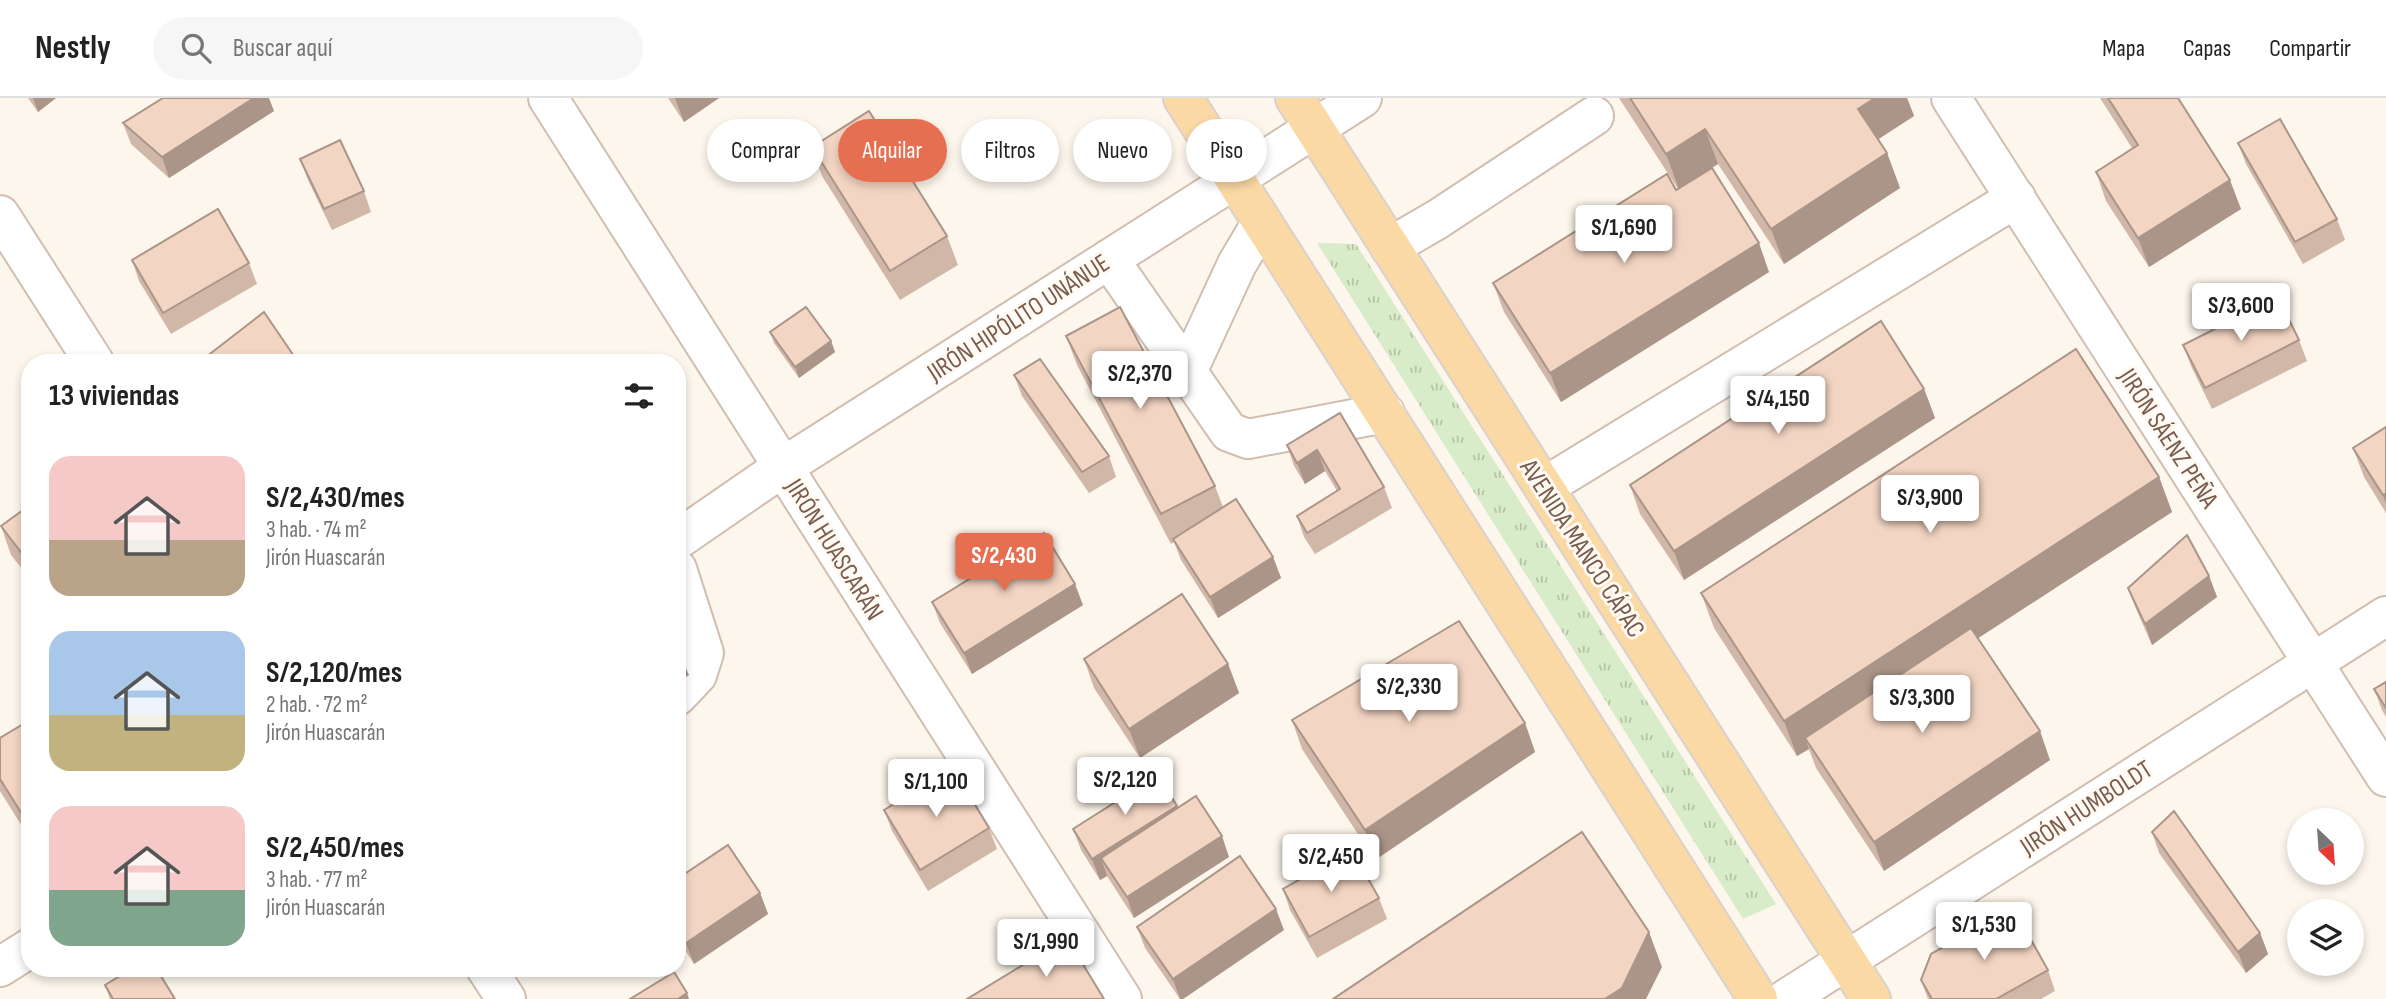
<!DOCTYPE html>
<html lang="es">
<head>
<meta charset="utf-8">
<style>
	body { margin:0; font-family:"Sofia Sans Condensed",sans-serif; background:#f6f6f6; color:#222; height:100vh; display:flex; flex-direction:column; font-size:26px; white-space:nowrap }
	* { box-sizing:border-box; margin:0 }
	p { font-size:23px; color:#767676 }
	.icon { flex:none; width:38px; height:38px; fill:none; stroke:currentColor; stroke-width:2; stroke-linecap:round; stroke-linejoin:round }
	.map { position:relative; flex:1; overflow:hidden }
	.drawer { position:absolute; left:21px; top:256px; width:665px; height:623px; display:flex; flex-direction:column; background:#fff; border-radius:28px; box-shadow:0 4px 10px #0003 }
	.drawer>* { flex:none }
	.guide { position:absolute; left:707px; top:21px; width:665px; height:63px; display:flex; gap:14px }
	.needle { width:46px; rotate:155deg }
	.buttons { position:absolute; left:2287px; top:710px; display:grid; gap:14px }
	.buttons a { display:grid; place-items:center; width:77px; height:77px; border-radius:50%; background:#fff; box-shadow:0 4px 10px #0003; font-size:35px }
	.price { position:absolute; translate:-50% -60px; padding:0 16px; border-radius:7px; background:#fff; color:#222; font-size:23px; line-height:46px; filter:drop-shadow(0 2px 4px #0008) }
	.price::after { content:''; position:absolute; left:50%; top:42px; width:21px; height:16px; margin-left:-10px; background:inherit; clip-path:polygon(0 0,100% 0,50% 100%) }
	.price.on { background:#e76f51; color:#fff }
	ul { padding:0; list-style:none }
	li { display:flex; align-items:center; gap:21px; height:175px; padding:0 28px }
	li span { display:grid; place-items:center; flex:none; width:196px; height:140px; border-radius:21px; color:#555 }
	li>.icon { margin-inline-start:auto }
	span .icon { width:84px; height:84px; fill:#fffc; stroke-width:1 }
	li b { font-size:30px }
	h2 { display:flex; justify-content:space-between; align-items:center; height:84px; padding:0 28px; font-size:30px }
	.tag { padding:0 24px; border-radius:32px; background:#fff; box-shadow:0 4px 10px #0003; font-size:24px; line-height:63px }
	.tag.on { background:#e76f51; color:#fff }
	header { display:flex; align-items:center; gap:42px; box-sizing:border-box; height:98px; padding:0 35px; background:#fff; border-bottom:2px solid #e0e0e0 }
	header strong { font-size:33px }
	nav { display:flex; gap:38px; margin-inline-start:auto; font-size:24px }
	.search { width:490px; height:63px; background:#f6f6f6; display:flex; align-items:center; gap:18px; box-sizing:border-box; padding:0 24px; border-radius:38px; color:#767676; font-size:26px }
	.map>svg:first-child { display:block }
	.grass { fill:url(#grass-tufts) }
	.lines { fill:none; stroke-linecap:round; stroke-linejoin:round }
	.minor-casing { stroke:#d1beb0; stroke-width:42 }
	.major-casing { stroke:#dad1cd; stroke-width:42 }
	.minor { stroke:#fff; stroke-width:38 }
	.major { stroke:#fbd9a5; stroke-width:38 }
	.wall { fill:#d1b7a8 }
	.shaded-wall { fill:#aa9588 }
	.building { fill:#f3d5c3; stroke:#aa9588; stroke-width:2 }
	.labels { text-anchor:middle; stroke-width:6; stroke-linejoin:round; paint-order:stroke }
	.street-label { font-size:26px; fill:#7a5c4d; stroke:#fffaf3 }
</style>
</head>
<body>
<header>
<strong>Nestly</strong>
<div class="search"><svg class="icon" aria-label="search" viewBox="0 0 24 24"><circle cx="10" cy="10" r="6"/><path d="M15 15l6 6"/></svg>Buscar aquí</div>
<nav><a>Mapa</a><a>Capas</a><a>Compartir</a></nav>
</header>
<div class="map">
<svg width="2386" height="901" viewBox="0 0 2386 901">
	<defs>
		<pattern id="grass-tufts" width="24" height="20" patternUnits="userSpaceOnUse" patternTransform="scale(1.75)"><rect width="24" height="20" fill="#d8ecc9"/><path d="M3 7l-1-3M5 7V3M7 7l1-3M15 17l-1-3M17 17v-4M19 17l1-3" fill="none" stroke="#b4c2a5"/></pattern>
	</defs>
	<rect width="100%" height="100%" fill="#fdf6ec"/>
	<polygon class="grass" points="1317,145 1356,146 1776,806 1743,821"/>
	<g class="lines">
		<g class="minor-casing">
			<g id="minor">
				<polyline points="548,0 1122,901"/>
				<polyline points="1951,0 2386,679"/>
				<polyline points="0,117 94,264"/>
				<polyline points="1390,149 1438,121 1594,18"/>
				<polyline points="1109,161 1229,334 1248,341 1385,315"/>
				<polyline points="1187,274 1237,166 1262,124"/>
				<polyline points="1544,389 2016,100"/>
				<polyline points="677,442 783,369 1362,0"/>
				<polyline points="677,471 704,555 697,577 677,598"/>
				<polyline points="0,869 30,850"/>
				<polyline points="486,870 506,901"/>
				<polyline points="1786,901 2386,518"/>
			</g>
		</g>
		<g class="major-casing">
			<g id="major">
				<polyline points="1183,0 1758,901"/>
				<polyline points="1295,0 1871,901"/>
			</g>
		</g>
		<use href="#minor" class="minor"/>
		<use href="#major" class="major"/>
	</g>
	<g class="wall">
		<polygon points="28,0 56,0 38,14"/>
		<polygon points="668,0 719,0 684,24"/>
		<polygon points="1619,0 1907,0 1914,18 1878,41 1887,55 1900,90 1784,166 1718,66 1698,78 1769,174 1561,304 1504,214 1493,185 1678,91"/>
		<polygon points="2100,0 2178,0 2241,111 2149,169 2106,103 2096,74 2132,50"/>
		<polygon points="274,13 169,80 131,46 123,25"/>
		<polygon points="2238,45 2337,121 2345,142 2303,166 2246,66"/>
		<polygon points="812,49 947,138 958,167 900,202 822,78"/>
		<polygon points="300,61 364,93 371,114 332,132 308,82"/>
		<polygon points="132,162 249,165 257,186 171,236 139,183"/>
		<polygon points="770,234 831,243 835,254 799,280 774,245"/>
		<polygon points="1066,238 1215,388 1223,409 1273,459 1281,480 1218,520 1181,462 1174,444 1171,446 1077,267"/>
		<polygon points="2299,242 2307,263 2212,311 2191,268 2183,247"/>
		<polygon points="1014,277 1109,358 1116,379 1089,395 1022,298"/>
		<polygon points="1924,291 1935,320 1684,482 1640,416 1630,387"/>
		<polygon points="1340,315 1384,389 1392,410 1315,456 1304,439 1297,418 1337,393 1325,373 1305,386 1294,368 1287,347"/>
		<polygon points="2386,329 2386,415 2364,379 2353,350"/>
		<polygon points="2159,379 2172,414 1978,540 2050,662 1884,773 1816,670 1809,651 1797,658 1714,530 1701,495"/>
		<polygon points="30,407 30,481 11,457 1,428"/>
		<polygon points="2209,478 2217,499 2152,547 2136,511 2128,490"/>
		<polygon points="932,504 1083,507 972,576 940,525"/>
		<polygon points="1084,561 1228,566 1239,595 1140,660 1094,590"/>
		<polygon points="2386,584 2386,619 2382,612 2374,591"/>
		<polygon points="30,622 30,741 0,693 0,640"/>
		<polygon points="1292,622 1525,625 1535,654 1375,762 1302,651"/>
		<polygon points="1177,710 1229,759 1134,820 1107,778 1100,782 1081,752 1073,731"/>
		<polygon points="884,712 989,730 997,751 928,793 892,733"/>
		<polygon points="2152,734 2260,835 2268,856 2246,875 2159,755"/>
		<polygon points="677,781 760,795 768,816 694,866 677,840"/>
		<polygon points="1283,791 1379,800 1387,821 1317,860 1290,812"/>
		<polygon points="1137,829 1284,832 1183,901 1180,901 1145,850"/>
		<polygon points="2048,872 2055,893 2041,901 1928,901 1921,882"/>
		<polygon points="105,887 175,901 110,901"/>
	</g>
	<g class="shaded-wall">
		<polygon points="33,0 56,0 38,14"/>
		<polygon points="254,0 269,0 274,13 169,80 162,59"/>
		<polygon points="675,0 719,0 684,24"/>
		<polygon points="1875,0 1907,0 1914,18 1871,46 1858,11"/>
		<polygon points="1705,31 1718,66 1679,91 1666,56"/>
		<polygon points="1887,55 1900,90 1784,166 1771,131"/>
		<polygon points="2230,82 2241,111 2149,169 2138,140"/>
		<polygon points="1759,145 1769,174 1561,304 1550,275"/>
		<polygon points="831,243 835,254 799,280 795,269"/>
		<polygon points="1924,291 1935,320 1684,482 1674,453"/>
		<polygon points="1317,352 1325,373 1305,386 1297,365"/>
		<polygon points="2159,379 2172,414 1811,649 1805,640 1809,651 1797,658 1784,623"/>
		<polygon points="2386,395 2386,406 2383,397"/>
		<polygon points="1273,459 1281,480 1218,520 1210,499"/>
		<polygon points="2209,478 2217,499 2152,547 2145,526"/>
		<polygon points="1075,486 1083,507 972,576 964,555"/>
		<polygon points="684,566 689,577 677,585 677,571"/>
		<polygon points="1228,566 1239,595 1140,660 1129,631"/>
		<polygon points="1525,625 1535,654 1375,762 1365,732"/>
		<polygon points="2040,633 2050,662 1884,773 1874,744"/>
		<polygon points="1177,708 1184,729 1101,760 1107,778 1100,782 1092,761"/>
		<polygon points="1222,738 1229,759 1134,820 1127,799"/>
		<polygon points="760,795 768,816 694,866 686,845"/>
		<polygon points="1276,811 1284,832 1183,901 1180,901 1173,881"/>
		<polygon points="1649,834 1662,869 1646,901 1605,901"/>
		<polygon points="2260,835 2268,856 2246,875 2238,854"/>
		<polygon points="687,895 689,901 678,901"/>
	</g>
	<g class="building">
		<polygon points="163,0 254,0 162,59 123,25"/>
		<polygon points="1630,0 1875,0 1858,11 1887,55 1771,131 1705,31 1666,56"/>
		<polygon points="2108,0 2178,0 2230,82 2138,140 2096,74 2138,47"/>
		<polygon points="869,13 947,138 890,173 812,49"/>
		<polygon points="2280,21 2337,121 2295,144 2238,45"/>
		<polygon points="340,42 364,93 324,111 300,61"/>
		<polygon points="1712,70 1759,145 1550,275 1493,185 1667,76 1676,92"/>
		<polygon points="218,111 249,165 163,215 132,162"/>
		<polygon points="2278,199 2299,242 2205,290 2183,247"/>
		<polygon points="806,209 831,243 795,269 770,234"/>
		<polygon points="1120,209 1215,388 1161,416 1066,238"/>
		<polygon points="264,214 298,264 204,264 202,262"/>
		<polygon points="1881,223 1924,291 1674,453 1630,387"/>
		<polygon points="2076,251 2159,379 1784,623 1701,495"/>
		<polygon points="1040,261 1109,358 1082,374 1014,277"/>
		<polygon points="1340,315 1384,389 1307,435 1297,418 1340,391 1317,352 1297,365 1287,347"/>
		<polygon points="2386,329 2386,395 2383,397 2353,350"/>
		<polygon points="1236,401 1273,459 1210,499 1173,441"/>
		<polygon points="30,407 30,466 1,428"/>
		<polygon points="1044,435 1075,486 964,555 932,504"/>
		<polygon points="2187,437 2209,478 2145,526 2128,490"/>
		<polygon points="1182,496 1228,566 1129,631 1084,561"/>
		<polygon points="1459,523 1525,625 1365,732 1292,622"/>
		<polygon points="1971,530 2040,633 1874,744 1805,640"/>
		<polygon points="677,555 684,566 677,571"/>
		<polygon points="2386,584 2386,610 2374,591"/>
		<polygon points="30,622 30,729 0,681 0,640"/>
		<polygon points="953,670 989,730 920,772 884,712"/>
		<polygon points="1158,677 1177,708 1092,761 1073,731"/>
		<polygon points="1196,698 1222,738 1127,799 1101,760"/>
		<polygon points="2174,713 2260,835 2238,854 2152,734"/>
		<polygon points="1582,734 1649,834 1622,890 1605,901 1333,901"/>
		<polygon points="728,747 760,795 686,845 677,831 677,781"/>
		<polygon points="1352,752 1379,800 1309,839 1283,791"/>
		<polygon points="1240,758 1276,811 1173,881 1137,829"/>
		<polygon points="2013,810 2048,872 1996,901 1932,901 1921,882 1931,856"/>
		<polygon points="1067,840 1104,901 967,901"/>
		<polygon points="133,870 156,870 175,901 113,901 105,887"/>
		<polygon points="674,874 687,895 678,901 630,901"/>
	</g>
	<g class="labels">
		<g class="street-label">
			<text transform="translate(1018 219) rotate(-33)" y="9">JIRÓN HIPÓLITO UNÁNUE</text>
			<text transform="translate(2169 340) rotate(57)" y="9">JIRÓN SÁENZ PEÑA</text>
			<text transform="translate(1583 450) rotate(57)" y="9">AVENIDA MANCO CÁPAC</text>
			<text transform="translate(835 451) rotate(58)" y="9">JIRÓN HUASCARÁN</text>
			<text transform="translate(2086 709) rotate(-33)" y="9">JIRÓN HUMBOLDT</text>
		</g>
	</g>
</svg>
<div class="buttons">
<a><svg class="needle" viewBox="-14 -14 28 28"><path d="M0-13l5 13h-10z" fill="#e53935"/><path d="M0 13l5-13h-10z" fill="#767676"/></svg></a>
<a><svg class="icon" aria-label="layers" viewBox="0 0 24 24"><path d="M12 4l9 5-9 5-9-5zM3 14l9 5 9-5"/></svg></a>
</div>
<b class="price" style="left:1624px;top:167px">S/1,690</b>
<b class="price" style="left:2241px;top:245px">S/3,600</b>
<b class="price" style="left:1140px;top:313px">S/2,370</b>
<b class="price" style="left:1778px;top:338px">S/4,150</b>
<b class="price" style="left:1930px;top:437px">S/3,900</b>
<b class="price on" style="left:1004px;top:495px">S/2,430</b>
<b class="price" style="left:1409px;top:626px">S/2,330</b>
<b class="price" style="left:1922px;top:637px">S/3,300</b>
<b class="price" style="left:1125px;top:719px">S/2,120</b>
<b class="price" style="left:936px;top:721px">S/1,100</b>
<b class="price" style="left:1331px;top:796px">S/2,450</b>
<b class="price" style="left:1984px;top:864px">S/1,530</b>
<b class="price" style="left:1046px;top:881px">S/1,990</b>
<div class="guide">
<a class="tag">Comprar</a>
<a class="tag on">Alquilar</a>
<a class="tag">Filtros</a>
<a class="tag">Nuevo</a>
<a class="tag">Piso</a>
</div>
<section class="drawer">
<h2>13 viviendas<svg class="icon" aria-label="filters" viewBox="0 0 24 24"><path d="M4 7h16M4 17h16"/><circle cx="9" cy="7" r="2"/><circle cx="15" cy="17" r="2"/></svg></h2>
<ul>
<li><span style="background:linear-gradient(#f6c9c9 60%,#b9a48a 0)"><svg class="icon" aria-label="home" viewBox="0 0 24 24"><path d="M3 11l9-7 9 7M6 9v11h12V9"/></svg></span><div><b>S/2,430/mes</b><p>3 hab. · 74 m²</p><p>Jirón Huascarán</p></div></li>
<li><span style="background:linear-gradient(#a9c7e8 60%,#c2b280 0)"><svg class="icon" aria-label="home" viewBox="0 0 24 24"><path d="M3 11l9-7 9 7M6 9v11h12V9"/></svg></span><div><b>S/2,120/mes</b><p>2 hab. · 72 m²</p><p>Jirón Huascarán</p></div></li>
<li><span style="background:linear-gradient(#f6c9c9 60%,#7fa58c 0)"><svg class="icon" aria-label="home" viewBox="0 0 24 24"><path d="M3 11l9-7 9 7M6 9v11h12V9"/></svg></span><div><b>S/2,450/mes</b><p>3 hab. · 77 m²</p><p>Jirón Huascarán</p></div></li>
</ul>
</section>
</div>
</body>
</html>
